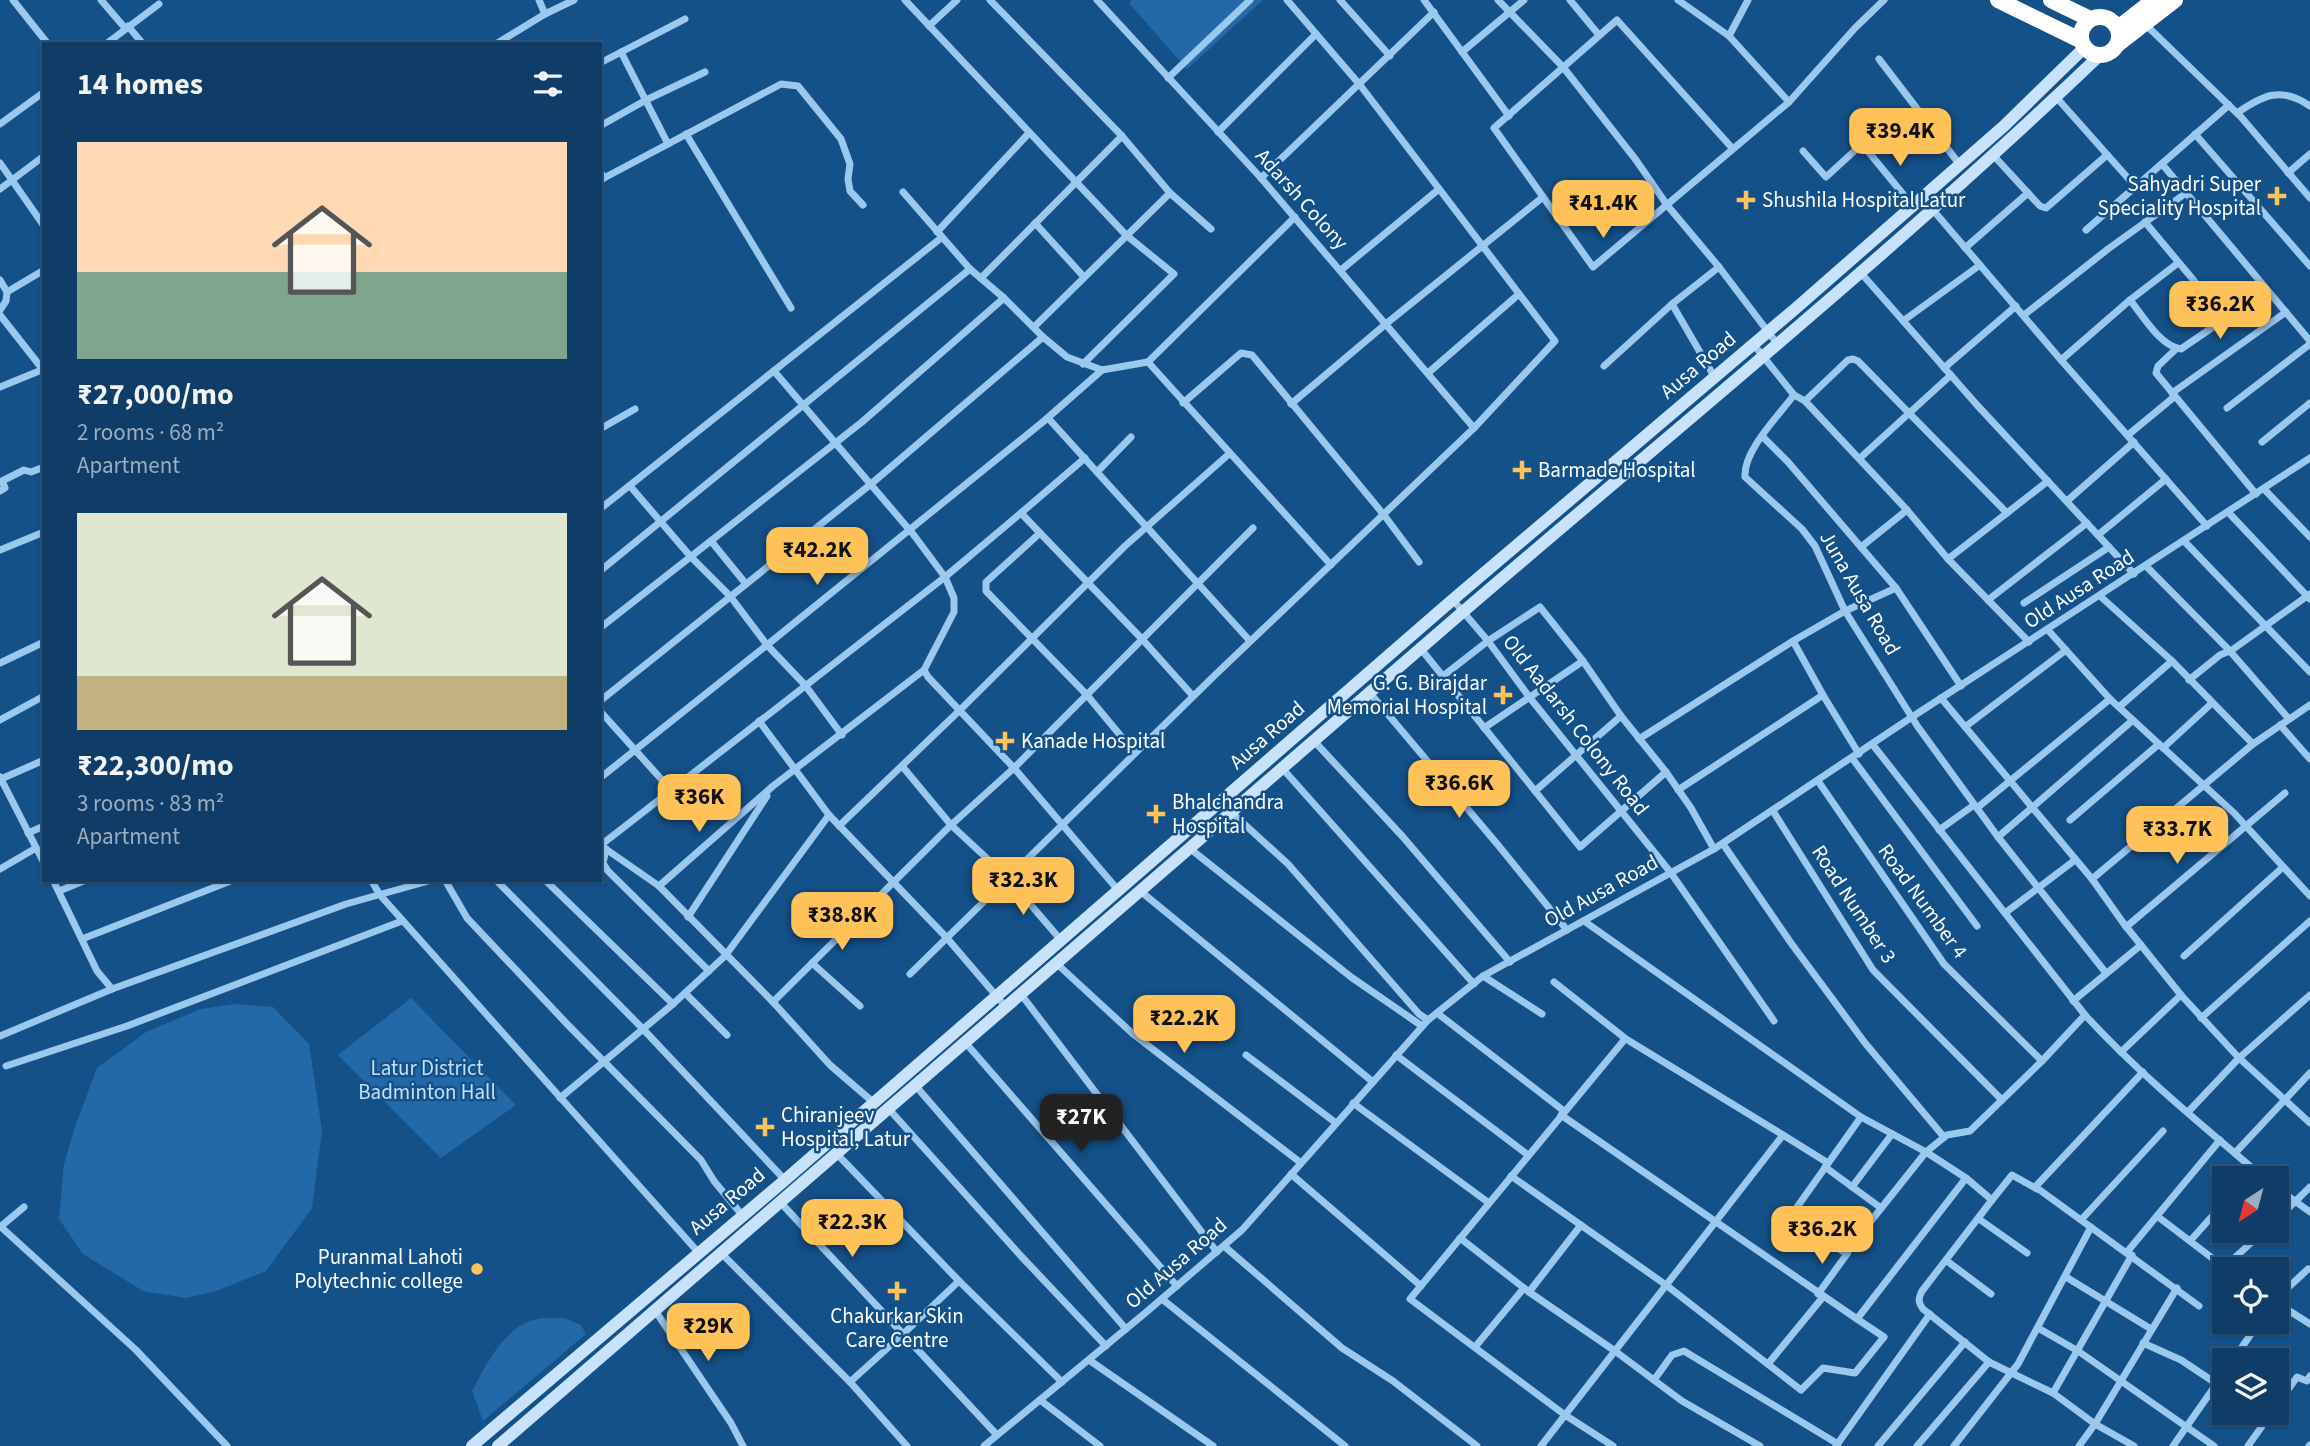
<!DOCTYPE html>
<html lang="en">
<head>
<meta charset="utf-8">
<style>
	body { margin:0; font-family:"Source Sans 3",sans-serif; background:#1d4870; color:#f1f3f6; height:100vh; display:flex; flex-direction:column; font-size:26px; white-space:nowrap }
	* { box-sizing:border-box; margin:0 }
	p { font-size:23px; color:#9baec0 }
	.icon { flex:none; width:38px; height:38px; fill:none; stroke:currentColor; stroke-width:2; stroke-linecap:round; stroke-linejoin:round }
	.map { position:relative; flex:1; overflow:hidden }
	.details { position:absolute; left:42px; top:42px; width:560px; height:840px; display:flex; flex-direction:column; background:#0f3d67; border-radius:0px; box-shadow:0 2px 5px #0004,0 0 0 2px #2f567b }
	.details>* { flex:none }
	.needle { width:46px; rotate:216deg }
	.controls { position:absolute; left:2212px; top:1166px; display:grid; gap:14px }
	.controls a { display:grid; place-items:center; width:77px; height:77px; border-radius:0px; background:#0f3d67; box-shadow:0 2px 5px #0004,0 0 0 2px #2f567b; font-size:35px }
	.price { position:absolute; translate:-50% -60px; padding:0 16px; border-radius:14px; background:#ffc259; color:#111; font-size:23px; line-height:46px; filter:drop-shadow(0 2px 4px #0008) }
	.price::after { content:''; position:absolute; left:50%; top:42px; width:21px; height:16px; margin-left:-10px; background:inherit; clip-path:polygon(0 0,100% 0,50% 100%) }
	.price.selected { background:#222; color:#fff }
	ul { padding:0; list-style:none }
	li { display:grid; align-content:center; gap:14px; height:371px; padding:0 35px }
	li span { display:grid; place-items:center; height:217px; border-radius:0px; color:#555 }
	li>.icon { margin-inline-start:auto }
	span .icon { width:126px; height:126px; fill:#fffc; stroke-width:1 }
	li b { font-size:30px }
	h2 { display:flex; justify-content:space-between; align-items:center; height:84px; padding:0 35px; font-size:30px }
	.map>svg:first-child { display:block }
	.green { fill:#2369a7 }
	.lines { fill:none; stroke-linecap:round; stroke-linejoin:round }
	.street { stroke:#9bc8ef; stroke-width:7 }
	.secondary { stroke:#c9e2fb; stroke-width:12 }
	.highway { stroke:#fff; stroke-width:16 }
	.poi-dot { fill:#ffc259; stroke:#145189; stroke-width:2.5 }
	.labels { text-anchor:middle; stroke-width:5; stroke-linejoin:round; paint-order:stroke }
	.poi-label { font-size:21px; fill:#fff; stroke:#145189; text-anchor:start }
	.street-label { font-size:21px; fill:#fff; stroke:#145189 }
	.park-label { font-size:21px; fill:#c1e0fb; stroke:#145189 }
</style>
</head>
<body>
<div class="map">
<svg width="2310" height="1446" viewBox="0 0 2310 1446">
	<rect width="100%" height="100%" fill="#145189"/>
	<g class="green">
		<polygon points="1132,0 1263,0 1187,69 1129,3"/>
		<polygon points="411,998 516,1105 441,1158 338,1055"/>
		<polygon points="235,1004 273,1007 309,1044 322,1130 312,1208 266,1271 216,1291 186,1298 143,1291 83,1254 59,1219 64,1164 75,1127 97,1068 146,1032 201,1009"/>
		<path d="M564 1318 581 1325 586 1334 483 1421 472 1391C487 1364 503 1327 537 1319 545 1317 556 1319 564 1318Z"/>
	</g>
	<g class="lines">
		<g class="street">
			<polyline points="13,0 48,44"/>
			<polyline points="101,0 125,28"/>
			<polyline points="539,0 545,14"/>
			<polyline points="905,0 1126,235 1174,274 1083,364"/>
			<polyline points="990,0 1122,136 1170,193 1211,229"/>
			<polyline points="1097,0 1261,178 1474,428"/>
			<polyline points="1340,0 1390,56"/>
			<polyline points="1424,0 1509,116"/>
			<polyline points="1498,0 1563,67 1636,160 1667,205 1719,267 1778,345"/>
			<polyline points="1570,0 1599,35"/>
			<polyline points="1678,0 1729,36 1789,102"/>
			<polyline points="2145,24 2241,117 2310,198"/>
			<polyline points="128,26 143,44"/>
			<polyline points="929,26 957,0"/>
			<polyline points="1729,36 1748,0"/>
			<polyline points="106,44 159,4"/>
			<polyline points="496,44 545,14 574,0"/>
			<polyline points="621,52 668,144"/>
			<polyline points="1462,52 1524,0"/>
			<polyline points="1879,59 1960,165"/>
			<polyline points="600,63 685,19"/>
			<polyline points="1168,78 1250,0"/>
			<polyline points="2056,97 2135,186"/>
			<path d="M2237 113C2263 95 2281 86 2310 106"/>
			<polyline points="0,124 44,92"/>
			<polyline points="600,126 646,100 705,72"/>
			<polyline points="1218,132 1316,34"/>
			<polyline points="686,134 791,308"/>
			<polyline points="2195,134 2310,266"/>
			<polyline points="1733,149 1593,267 1494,128 1617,20 1733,149 1789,102 1855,28 1884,0"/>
			<polyline points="1803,151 1826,177 1862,144 1903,194 1909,210"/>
			<polyline points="1993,155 2040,206 2046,208 2107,155"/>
			<polyline points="0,163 44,226"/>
			<polyline points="2162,164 2310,341"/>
			<polyline points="600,171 604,178 600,181"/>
			<polyline points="2288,173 2310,154"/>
			<polyline points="604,178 781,84 798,86 841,139 850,164 848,179 850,191 863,205"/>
			<polyline points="1261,178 1434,12"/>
			<polyline points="0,189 44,156"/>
			<polyline points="903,192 970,269 1004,298 1043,337 1067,357 1102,370 1148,362 1295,217"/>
			<polyline points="1933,210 2061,360 2207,526"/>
			<polyline points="2145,222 2226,319"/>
			<polyline points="1035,223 1084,277"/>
			<polyline points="2086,230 2229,105"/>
			<polyline points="937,232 1029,133"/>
			<polyline points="1965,248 2028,193"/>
			<polyline points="1341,270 1439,189"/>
			<polyline points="1861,273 1977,405 2134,574"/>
			<polyline points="981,278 1122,136"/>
			<polyline points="0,280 7,292"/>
			<path d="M2130 300C2143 316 2160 346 2181 349L2267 290"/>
			<polyline points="0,310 6,301 7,292 44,270"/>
			<polyline points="0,315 44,371"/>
			<polyline points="2024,315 2108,249 2186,193"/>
			<polyline points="1903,321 1980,265"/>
			<polyline points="1034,327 1170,193"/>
			<polyline points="1754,345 1794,395 1805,401 1907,510 1948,559 2029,642"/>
			<polyline points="2176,349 2158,366 2156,373 2256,494"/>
			<polyline points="2061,360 2130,300 2178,263"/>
			<polyline points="1148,362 1331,565"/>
			<polyline points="1604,366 1672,304"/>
			<polyline points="1944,368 2016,306"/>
			<polyline points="774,371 913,534 945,577 954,598 954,612 924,670 928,677 1014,768 1118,890"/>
			<polyline points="1428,373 1519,294"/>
			<polyline points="1715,378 1672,304 1719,267"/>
			<polyline points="0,387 44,369"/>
			<polyline points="2172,393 2286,312"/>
			<path d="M1794 395C1779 415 1743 451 1745 477L1802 529 1815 546 1845 611 1918 727 1998 837 2106 973"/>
			<polyline points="1805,401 1848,360 1853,359 1858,361 2007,513"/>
			<polyline points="1183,403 1241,353 1252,355 1384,515 1419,562"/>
			<polyline points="1291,404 1387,323 1543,197"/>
			<polyline points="2227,408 2310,344"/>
			<polyline points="1048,418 1250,641"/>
			<polyline points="600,429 635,409"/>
			<polyline points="2128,435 2174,397"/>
			<polyline points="1762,436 1788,462 1896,588 1961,686"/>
			<polyline points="2262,442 2310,403"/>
			<polyline points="1860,458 1951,375"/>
			<polyline points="1097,472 1131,437"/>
			<polyline points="630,486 691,557 730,596 767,645 1044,421 1102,370"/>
			<polyline points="2264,489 2310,537"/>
			<polyline points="0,491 5,488 2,481 24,470 31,472 44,467"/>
			<polyline points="2067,501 2134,442"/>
			<polyline points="600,509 941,238"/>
			<polyline points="2228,512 2310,599"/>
			<polyline points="1040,533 1021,513 1085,458"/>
			<polyline points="2098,535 2166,479"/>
			<polyline points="711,541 746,584"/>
			<polyline points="2184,541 2310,672"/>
			<polyline points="1861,547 1907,510"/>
			<polyline points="0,550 44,532"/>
			<polyline points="1948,559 2048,481"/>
			<polyline points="2146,566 2229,650 2289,719"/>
			<polyline points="600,571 970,269"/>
			<polyline points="2100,596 2172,661 2253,744 2310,705"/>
			<polyline points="1453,600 1488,641 1530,698 1671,873 1774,1021"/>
			<polyline points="1988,600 2087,523"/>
			<polyline points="2024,603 2109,547"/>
			<polyline points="600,628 862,422 1004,298"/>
			<polyline points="2047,629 2110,699 2234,813 2310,896"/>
			<polyline points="1793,641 1845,611 1896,588"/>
			<polyline points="1421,649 1580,847 1666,772"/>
			<polyline points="0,663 44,642"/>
			<polyline points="1443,676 1488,641 1540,607 1583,661 1621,716 1666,772 1691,808 1714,849"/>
			<polyline points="2189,680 2220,655 2232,650 2310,594"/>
			<polyline points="1370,693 1498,845 1567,930"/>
			<polyline points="1823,695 1859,754"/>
			<polyline points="1941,698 2092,879"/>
			<polyline points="600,701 871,484 1043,337"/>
			<polyline points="2119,707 2172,661"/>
			<polyline points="600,711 671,790"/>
			<polyline points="0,720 44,696"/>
			<polyline points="759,721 829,815 946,937 1005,1006"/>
			<polyline points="2280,725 2310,759"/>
			<polyline points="1965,727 2066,650"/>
			<polyline points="1484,728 1583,661"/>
			<polyline points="1639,739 1793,641 1823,695 1678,790"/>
			<polyline points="1314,741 1403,837 1510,962"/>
			<path d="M1873 745 2085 1015C2139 1074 2203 1126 2264 1178"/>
			<polyline points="2163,748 2212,703"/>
			<polyline points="1135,753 1086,694 986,591 986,582 1040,533 1142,639 1193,696"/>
			<polyline points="1852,758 1977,926"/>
			<polyline points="902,766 951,825 1007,877 1060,939"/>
			<polyline points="1282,768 1474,984"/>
			<polyline points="0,777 44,863"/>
			<polyline points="600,778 767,645 805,685 842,735"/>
			<polyline points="1,779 44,760"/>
			<polyline points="1818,781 1944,964 2042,1061"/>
			<polyline points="1535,791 1621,716"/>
			<polyline points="1977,808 2110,699"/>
			<polyline points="1773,811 1873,970 2002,1100"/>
			<polyline points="1231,812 1288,864 1419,1014 1428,1020"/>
			<polyline points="2070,820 2159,744"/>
			<polyline points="839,826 959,711 1125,546 1229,454"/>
			<polyline points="1939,830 1974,805"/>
			<polyline points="28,833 44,826"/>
			<polyline points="1998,837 2133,720"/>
			<polyline points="1723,844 1791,943 1865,1043 1944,1137"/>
			<polyline points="600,845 659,886 773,786 924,670"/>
			<polyline points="601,845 945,577 1021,513"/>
			<polyline points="1188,847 1351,977 1422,1026"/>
			<polyline points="606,849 603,863 608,871 709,971"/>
			<polyline points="0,869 36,848"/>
			<polyline points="53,880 97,971 112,989"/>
			<polyline points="371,880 380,895 698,1252"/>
			<polyline points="445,880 467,918 568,1025 701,1160 714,1181 742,1215"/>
			<polyline points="496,880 643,1029 560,1098"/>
			<polyline points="545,880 673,1004"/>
			<polyline points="659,886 773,1002 830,1065 873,1102"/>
			<polyline points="1139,890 1373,1082"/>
			<polyline points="59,891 86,880"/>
			<polyline points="2005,913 2075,860"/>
			<polyline points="688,917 767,796"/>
			<polyline points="1584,921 1861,1117 1790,1217 1847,1254 1851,1246 1926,1152 1966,1178 1992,1200 2012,1175 2037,1189"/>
			<polyline points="2126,927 2285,793"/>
			<polyline points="82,939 233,880"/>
			<polyline points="2184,956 2283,867"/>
			<polyline points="812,963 860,1006"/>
			<polyline points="1056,963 1133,1034 1301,1163"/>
			<polyline points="910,974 1214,676 1474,428 1555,341 1360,85 1287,0"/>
			<polyline points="1483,976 1542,1014"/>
			<polyline points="1554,982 1626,1039 1783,1135"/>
			<polyline points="685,993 727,1035"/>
			<polyline points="1020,993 1217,1252"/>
			<polyline points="2181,995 2239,1058 2310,995"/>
			<polyline points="2073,1001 2141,945"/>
			<polyline points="773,1002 951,825 1014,768 1253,528"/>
			<polyline points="1437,1013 1564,1111"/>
			<polyline points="2201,1018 2310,921"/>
			<polyline points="0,1036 112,989 346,904 432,880"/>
			<polyline points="964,1041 1177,1286"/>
			<polyline points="2121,1052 2181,995 2124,924 2092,879 2253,744"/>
			<polyline points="1246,1055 1336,1123"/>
			<polyline points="1396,1055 1528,1155"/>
			<polyline points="6,1066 127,1026 402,921"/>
			<polyline points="2143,1072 2037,1185 2037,1188 2199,1306"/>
			<polyline points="914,1084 1126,1329"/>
			<polyline points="1353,1103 1489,1203"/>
			<polyline points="887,1107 1020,1255 1106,1346"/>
			<polyline points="2188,1112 2239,1058 2310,1123"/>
			<polyline points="1561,1115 1857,1319 1966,1178"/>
			<polyline points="1861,1117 1926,1152 1947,1135 1970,1131 2042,1061 2085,1015"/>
			<polyline points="836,1153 959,1281 1062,1382"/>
			<polyline points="2235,1153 2310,1073"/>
			<polyline points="1825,1167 1881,1208"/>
			<polyline points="1291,1174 1421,1286"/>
			<polyline points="1511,1176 1666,1285 1801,1390 1823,1368 1855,1373 1884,1337 1857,1319"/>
			<polyline points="785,1180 643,1029 673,1004 725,956 829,815"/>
			<polyline points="1852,1187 1892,1134"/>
			<polyline points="2277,1188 2310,1212"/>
			<path d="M1992 1200 1922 1291C1918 1299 1918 1302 1923 1309L1989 1362 2053 1393 2095 1424 2134 1446"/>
			<polyline points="2157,1216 2220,1264 2230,1262 2265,1230"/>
			<polyline points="1979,1219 2027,1253"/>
			<polyline points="2277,1219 2310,1187"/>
			<polyline points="2081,1220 2163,1131"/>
			<polyline points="0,1226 136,1350 227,1446"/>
			<polyline points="0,1227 24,1207"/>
			<polyline points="1460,1238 1529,1292 1581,1225"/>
			<polyline points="2190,1241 2224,1203"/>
			<polyline points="1224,1246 1342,1348 1393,1381 1477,1446"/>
			<polyline points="720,1252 850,1382 903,1334 780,1202"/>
			<polyline points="2127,1252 2220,1140"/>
			<polyline points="1947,1261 1991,1294"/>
			<polyline points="2066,1277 2151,1329"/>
			<polyline points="959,1281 903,1334 997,1435"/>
			<polyline points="1529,1292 1615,1351 1682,1401 1760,1446"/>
			<polyline points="1818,1294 1847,1254"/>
			<polyline points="2277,1298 2308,1269"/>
			<polyline points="1162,1299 1345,1446"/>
			<polyline points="2277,1303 2310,1324"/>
			<polyline points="654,1309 731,1423 743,1446"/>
			<polyline points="2038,1328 2078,1351 2214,1446"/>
			<polyline points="2143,1343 2181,1360 2217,1384"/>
			<polyline points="1475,1347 1524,1288"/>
			<polyline points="1089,1360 1213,1446"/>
			<polyline points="2233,1360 2260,1321"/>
			<polyline points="1768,1364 1823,1297"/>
			<polyline points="1654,1380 1672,1355 1684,1351 1838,1444"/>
			<polyline points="850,1382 907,1446"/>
			<polyline points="2053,1393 2132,1255"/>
			<polyline points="1040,1400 1100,1446"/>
			<polyline points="2277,1405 2297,1377 2307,1381 2310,1376"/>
			<polyline points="984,1446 1144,1314 1242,1230 1428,1020 1483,976 1714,849 1912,717 2310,458"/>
			<polyline points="1541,1446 1783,1135 1828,1163"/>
			<polyline points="1613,1446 1565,1415 1410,1299 1625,1039"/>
			<polyline points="1836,1446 1930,1314"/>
			<polyline points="1878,1446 1965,1342"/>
			<polyline points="1917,1446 1989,1362"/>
			<polyline points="1954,1446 2018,1364 2091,1227"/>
			<polyline points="2079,1446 2095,1424 2177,1288"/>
			<polyline points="2173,1446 2224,1373"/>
			<polyline points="2248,1446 2272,1412"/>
			<polyline points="2309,1446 2310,1445"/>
		</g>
		<g class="secondary">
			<polyline points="472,1446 785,1180 1450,602 1795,309 2004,126 2084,48"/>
			<path d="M498 1446C819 1166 1142 888 1465 610 1678 427 1896 250 2099 56"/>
		</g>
		<g class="highway">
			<polyline points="1998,0 2080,40"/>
			<polyline points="2051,0 2090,19"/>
			<circle cx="2100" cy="36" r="19"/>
			<polyline points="2118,28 2154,0"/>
			<polyline points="2118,44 2175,0"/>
		</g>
	</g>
	<g class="poi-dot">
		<path d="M2273.5 185.5h7v7h7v7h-7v7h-7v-7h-7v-7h7z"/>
		<path d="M1742.5 189.5h7v7h7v7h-7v7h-7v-7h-7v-7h7z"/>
		<path d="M1518.5 459.5h7v7h7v7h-7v7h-7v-7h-7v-7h7z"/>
		<path d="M1499.5 684.5h7v7h7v7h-7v7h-7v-7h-7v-7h7z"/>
		<path d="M1001.5 730.5h7v7h7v7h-7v7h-7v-7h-7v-7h7z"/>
		<path d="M1152.5 803.5h7v7h7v7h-7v7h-7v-7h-7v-7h7z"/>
		<path d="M761.5 1116.5h7v7h7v7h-7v7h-7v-7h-7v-7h7z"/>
		<circle cx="477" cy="1269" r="7"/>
		<path d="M893.5 1280.5h7v7h7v7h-7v7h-7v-7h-7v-7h7z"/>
	</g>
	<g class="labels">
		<g class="poi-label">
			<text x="2261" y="191" text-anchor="end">Sahyadri Super<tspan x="2261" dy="24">Speciality Hospital</tspan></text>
			<text x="1762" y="207">Shushila Hospital Latur</text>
			<text x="1538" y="477">Barmade Hospital</text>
			<text x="1487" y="690" text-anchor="end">G. G. Birajdar<tspan x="1487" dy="24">Memorial Hospital</tspan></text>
			<text x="1021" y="748">Kanade Hospital</text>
			<text x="1172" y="809">Bhalchandra<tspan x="1172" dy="24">Hospital</tspan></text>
			<text x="781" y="1122">Chiranjeev<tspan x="781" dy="24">Hospital, Latur</tspan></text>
			<text x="463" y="1264" text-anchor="end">Puranmal Lahoti<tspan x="463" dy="24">Polytechnic college</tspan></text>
			<text x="897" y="1323" text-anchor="middle">Chakurkar Skin<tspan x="897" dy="24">Care Centre</tspan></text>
		</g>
		<g class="street-label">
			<text transform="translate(1302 199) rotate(48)" y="7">Adarsh Colony</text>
			<text transform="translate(1698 365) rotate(-40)" y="7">Ausa Road</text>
			<text transform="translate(2079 589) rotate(-33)" y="7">Old Ausa Road</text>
			<text transform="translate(1860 593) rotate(60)" y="7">Juna Ausa Road</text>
			<text transform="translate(1576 725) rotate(52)" y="7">Old Aadarsh Colony Road</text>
			<text transform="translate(1267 735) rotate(-41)" y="7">Ausa Road</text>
			<text transform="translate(1601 891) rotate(-29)" y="7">Old Ausa Road</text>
			<text transform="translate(1923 901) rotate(54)" y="7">Road Number 4</text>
			<text transform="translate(1854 904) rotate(57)" y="7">Road Number 3</text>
			<text transform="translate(727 1201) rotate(-40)" y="7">Ausa Road</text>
			<text transform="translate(1176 1263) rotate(-41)" y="7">Old Ausa Road</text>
		</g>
		<g class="park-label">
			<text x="427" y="1075">Latur District<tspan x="427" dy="24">Badminton Hall</tspan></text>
		</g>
	</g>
</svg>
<div class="controls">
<a><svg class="needle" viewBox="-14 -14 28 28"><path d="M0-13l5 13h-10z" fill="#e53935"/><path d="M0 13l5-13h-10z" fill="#9baec0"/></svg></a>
<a><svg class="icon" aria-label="locate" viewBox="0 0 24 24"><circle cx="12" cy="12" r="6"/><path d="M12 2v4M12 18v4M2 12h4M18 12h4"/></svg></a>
<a><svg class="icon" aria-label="layers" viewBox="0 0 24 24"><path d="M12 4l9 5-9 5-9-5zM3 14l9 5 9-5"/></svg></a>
</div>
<b class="price" style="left:1900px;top:168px">₹39.4K</b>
<b class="price" style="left:1603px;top:240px">₹41.4K</b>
<b class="price" style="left:2220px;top:341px">₹36.2K</b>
<b class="price" style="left:817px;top:587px">₹42.2K</b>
<b class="price" style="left:1459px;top:820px">₹36.6K</b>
<b class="price" style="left:699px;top:834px">₹36K</b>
<b class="price" style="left:2177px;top:866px">₹33.7K</b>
<b class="price" style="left:1023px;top:917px">₹32.3K</b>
<b class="price" style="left:842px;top:952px">₹38.8K</b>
<b class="price" style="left:1184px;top:1055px">₹22.2K</b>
<b class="price selected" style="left:1081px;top:1154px">₹27K</b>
<b class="price" style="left:852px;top:1259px">₹22.3K</b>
<b class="price" style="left:1822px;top:1266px">₹36.2K</b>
<b class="price" style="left:708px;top:1363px">₹29K</b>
<section class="details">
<h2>14 homes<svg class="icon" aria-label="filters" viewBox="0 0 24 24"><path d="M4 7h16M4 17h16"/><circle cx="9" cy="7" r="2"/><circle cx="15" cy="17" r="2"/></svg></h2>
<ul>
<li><span style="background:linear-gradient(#ffd9b3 60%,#7fa58c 0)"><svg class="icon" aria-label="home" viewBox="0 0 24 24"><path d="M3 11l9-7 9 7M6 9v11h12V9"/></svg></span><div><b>₹27,000/mo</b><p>2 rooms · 68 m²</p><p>Apartment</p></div></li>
<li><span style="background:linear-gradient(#dfe7d0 75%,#c2b280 0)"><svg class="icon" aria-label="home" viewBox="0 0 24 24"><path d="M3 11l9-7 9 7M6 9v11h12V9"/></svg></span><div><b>₹22,300/mo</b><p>3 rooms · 83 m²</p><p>Apartment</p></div></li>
</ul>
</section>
</div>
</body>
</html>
